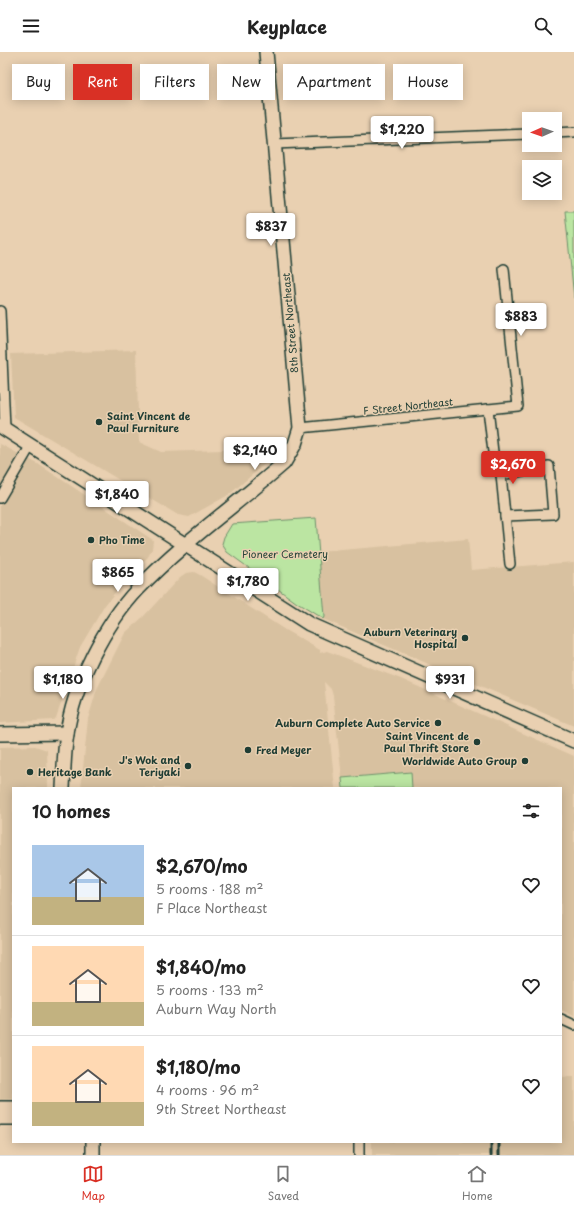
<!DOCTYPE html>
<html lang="en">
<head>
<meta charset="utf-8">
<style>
	body { margin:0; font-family:"Playpen Sans",sans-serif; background:#f2f2f2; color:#222; height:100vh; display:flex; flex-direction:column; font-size:15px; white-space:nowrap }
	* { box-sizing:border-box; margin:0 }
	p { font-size:13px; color:#767676 }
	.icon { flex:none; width:22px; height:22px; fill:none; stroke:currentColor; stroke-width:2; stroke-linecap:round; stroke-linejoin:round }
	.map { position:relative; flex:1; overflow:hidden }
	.sheet { position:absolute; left:12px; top:735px; width:550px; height:356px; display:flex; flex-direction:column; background:#fff; border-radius:0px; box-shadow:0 2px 10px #0003 }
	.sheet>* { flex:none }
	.guide { position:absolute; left:12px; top:12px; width:550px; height:36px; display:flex; gap:8px }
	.needle { width:26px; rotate:268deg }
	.tools { position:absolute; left:522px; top:60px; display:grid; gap:8px }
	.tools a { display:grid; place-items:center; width:40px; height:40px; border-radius:0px; background:#fff; box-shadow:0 2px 10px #0003; font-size:20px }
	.price { position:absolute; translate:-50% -34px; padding:0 9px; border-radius:4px; background:#fff; color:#222; font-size:13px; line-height:26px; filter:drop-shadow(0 1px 2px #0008) }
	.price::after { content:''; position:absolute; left:50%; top:24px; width:12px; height:9px; margin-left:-6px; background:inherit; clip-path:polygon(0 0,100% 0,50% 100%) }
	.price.selected { background:#d93025; color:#fff }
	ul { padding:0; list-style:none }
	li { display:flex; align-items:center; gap:12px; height:100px; padding:0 20px }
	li+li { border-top:1px solid #e0e0e0 }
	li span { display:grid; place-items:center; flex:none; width:112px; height:80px; border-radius:0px; color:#555 }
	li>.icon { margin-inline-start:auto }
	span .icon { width:48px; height:48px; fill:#fffc; stroke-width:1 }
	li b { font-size:17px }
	h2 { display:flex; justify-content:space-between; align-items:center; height:48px; padding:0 20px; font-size:17px }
	.chip { padding:0 14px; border-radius:0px; background:#fff; box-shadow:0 2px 10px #0003; font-size:14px; line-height:36px }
	.chip.selected { background:#d93025; color:#fff }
	header { display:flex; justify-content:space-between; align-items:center; height:52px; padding:0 20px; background:#fff; font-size:18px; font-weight:700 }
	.menu { display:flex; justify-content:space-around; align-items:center; height:56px; border-top:1px solid #e0e0e0; background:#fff; font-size:11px; color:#767676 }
	.menu a { display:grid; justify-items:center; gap:2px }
	.menu .selected { color:#d93025 }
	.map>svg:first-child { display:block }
	.built { fill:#d8c1a0 }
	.green { fill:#bbe5a2; stroke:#6d916b }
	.water { fill:#95c7f2; stroke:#6690a6 }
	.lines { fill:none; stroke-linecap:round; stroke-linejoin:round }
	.street-casing { stroke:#1f3d34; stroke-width:12 }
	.secondary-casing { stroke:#1f3d34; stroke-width:16 }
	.street { stroke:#e9d0b1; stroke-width:9 }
	.secondary { stroke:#e9d0b1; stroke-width:13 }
	.rail { stroke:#1f3d34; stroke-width:3 }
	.poi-dot { fill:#1f3d34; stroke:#e9d0b1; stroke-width:1.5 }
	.labels { text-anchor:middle; stroke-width:3; stroke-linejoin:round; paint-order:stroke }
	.street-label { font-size:10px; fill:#1f3d34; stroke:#e9d0b1 }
	.poi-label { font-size:10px; font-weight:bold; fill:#1f3d34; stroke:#e9d0b1; text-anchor:end }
	.park-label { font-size:10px; fill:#27453a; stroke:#e9d0b1 }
</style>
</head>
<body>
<header><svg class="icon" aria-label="menu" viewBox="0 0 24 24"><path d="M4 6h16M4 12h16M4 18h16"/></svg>Keyplace<svg class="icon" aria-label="search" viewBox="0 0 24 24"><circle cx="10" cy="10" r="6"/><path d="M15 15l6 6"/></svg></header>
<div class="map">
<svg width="574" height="1103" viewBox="0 0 574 1103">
	<rect width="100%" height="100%" fill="#e9d0b1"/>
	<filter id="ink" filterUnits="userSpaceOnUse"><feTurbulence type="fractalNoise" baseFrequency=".025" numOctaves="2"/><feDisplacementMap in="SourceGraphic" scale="8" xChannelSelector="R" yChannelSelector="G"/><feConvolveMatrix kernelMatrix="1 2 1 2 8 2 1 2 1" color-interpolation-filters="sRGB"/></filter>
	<g filter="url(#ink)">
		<g class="built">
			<polygon points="136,298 139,390 161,400 283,396 230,442 189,465 178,463 14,365 11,302"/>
			<polygon points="0,392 38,412 153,488 152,497 148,505 125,528 105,553 80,595 56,666 53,668 0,671"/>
			<polygon points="468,487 471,518 574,510 574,674 323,567 319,500"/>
			<polygon points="194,520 200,523 285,578 320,598 320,601 327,599 401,627 574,704 574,964 561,958 561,736 412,736 410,720 342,726 333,644 331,637 324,630 335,736 81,736 88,667 97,637 125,581 143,565 180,525 186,521"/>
			<polygon points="35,694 47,698 48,736 13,736 13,1047 0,1048 0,695"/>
			<polygon points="574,1024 574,1103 372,1103 372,1090 561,1090 561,1025"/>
		</g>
		<g class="green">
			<polygon points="565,159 574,159 574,246"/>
			<polygon points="316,466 324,565 323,567 297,551 227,500 222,492 224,485 232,472"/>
			<polygon points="411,720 412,736 343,736 342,726"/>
		</g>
		<circle class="water" cx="195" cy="32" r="6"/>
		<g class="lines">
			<g class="street-casing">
				<g id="street">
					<polyline points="555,81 574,80"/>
					<polyline points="274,92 529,82"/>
					<polyline points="0,259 5,376"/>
					<polyline points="488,357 493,400 501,423 510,512"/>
					<polyline points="300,376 518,354 504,217"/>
					<polyline points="501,423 549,414 553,462 505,464"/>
					<polyline points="0,446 31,393"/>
					<polyline points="561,967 574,973"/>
					<polyline points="359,1103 359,1090"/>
				</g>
			</g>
			<g class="secondary-casing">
				<g id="secondary">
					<polyline points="0,374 309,572 574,689"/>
					<polyline points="0,682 67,681"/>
					<path d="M63 736C64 718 64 699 67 682 73 634 105 572 138 537 183 490 236 453 284 411L295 392 300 376 266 0"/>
					<polyline points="0,1056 13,1056"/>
					<polyline points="0,1066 13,1066"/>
					<polyline points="93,1103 93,1090"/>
				</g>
			</g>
			<use href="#street" class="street"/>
			<use href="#secondary" class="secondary"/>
			<g class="rail">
				<polyline points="491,1103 491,1090"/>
				<polyline points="499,1103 499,1090"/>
			</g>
		</g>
	</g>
	<g class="poi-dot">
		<circle cx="99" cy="370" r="4"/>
		<circle cx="91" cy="488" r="4"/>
		<circle cx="465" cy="586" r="4"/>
		<circle cx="438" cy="671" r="4"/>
		<circle cx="477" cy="690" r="4"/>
		<circle cx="248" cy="698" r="4"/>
		<circle cx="525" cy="709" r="4"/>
		<circle cx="188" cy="714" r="4"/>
		<circle cx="30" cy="720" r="4"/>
	</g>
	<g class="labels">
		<g class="street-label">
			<text transform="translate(290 271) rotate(-95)" y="4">8th Street Northeast</text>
			<text transform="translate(408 354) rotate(-6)" y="4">F Street Northeast</text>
		</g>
		<g class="poi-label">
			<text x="107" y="368" text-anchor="start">Saint Vincent de<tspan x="107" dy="12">Paul Furniture</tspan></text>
			<text x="99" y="492" text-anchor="start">Pho Time</text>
			<text x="457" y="584">Auburn Veterinary<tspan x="457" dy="12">Hospital</tspan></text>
			<text x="430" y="675">Auburn Complete Auto Service</text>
			<text x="469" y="688">Saint Vincent de<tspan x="469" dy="12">Paul Thrift Store</tspan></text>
			<text x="256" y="702" text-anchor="start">Fred Meyer</text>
			<text x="180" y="712">J's Wok and<tspan x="180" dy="12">Teriyaki</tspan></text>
			<text x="517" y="713">Worldwide Auto Group</text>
			<text x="38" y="724" text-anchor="start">Heritage Bank</text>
		</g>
		<g class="park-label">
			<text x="285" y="506">Pioneer Cemetery</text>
		</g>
	</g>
</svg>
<div class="tools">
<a><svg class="needle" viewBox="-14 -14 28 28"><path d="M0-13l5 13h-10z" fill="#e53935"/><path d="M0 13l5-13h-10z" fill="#767676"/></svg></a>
<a><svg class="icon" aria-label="layers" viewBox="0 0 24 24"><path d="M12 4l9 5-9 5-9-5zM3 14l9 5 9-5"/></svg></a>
</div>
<b class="price" style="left:402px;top:98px">$1,220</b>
<b class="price" style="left:271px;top:195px">$837</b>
<b class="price" style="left:521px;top:285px">$883</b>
<b class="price" style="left:255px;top:419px">$2,140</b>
<b class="price selected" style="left:513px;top:433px">$2,670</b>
<b class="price" style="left:117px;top:463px">$1,840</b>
<b class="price" style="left:118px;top:541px">$865</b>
<b class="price" style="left:248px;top:550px">$1,780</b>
<b class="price" style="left:63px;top:648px">$1,180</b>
<b class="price" style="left:450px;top:648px">$931</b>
<div class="guide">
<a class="chip">Buy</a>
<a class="chip selected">Rent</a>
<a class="chip">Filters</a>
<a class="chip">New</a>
<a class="chip">Apartment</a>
<a class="chip">House</a>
</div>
<section class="sheet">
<h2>10 homes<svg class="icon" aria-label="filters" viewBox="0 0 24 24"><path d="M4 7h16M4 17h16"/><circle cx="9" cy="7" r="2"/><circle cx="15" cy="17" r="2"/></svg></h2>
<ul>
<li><span style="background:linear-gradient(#a9c7e8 65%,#c2b280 0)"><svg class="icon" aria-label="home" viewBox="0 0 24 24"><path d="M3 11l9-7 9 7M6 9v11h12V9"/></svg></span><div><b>$2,670/mo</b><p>5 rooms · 188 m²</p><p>F Place Northeast</p></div><svg class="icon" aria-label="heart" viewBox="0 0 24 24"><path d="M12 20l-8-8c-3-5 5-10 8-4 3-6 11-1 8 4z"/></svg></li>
<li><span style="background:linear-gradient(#ffd9b3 70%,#c2b280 0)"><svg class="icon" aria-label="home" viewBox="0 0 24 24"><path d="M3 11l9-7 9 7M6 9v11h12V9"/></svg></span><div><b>$1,840/mo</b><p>5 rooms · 133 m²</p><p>Auburn Way North</p></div><svg class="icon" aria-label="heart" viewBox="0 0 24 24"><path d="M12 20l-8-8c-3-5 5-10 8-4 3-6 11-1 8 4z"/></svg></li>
<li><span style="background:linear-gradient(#ffd9b3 70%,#c2b280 0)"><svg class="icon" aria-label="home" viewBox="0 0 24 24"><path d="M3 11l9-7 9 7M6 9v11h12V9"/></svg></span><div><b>$1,180/mo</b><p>4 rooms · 96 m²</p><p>9th Street Northeast</p></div><svg class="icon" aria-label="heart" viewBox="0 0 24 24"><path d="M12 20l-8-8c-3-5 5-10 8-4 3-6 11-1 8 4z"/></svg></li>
</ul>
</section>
</div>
<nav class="menu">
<a class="selected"><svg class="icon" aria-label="map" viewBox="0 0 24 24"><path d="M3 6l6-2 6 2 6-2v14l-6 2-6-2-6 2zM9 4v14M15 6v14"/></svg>Map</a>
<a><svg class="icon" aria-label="saved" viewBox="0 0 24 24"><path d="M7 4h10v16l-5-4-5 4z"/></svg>Saved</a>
<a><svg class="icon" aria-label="home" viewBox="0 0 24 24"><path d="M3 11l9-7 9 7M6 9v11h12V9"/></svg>Home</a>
</nav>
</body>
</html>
